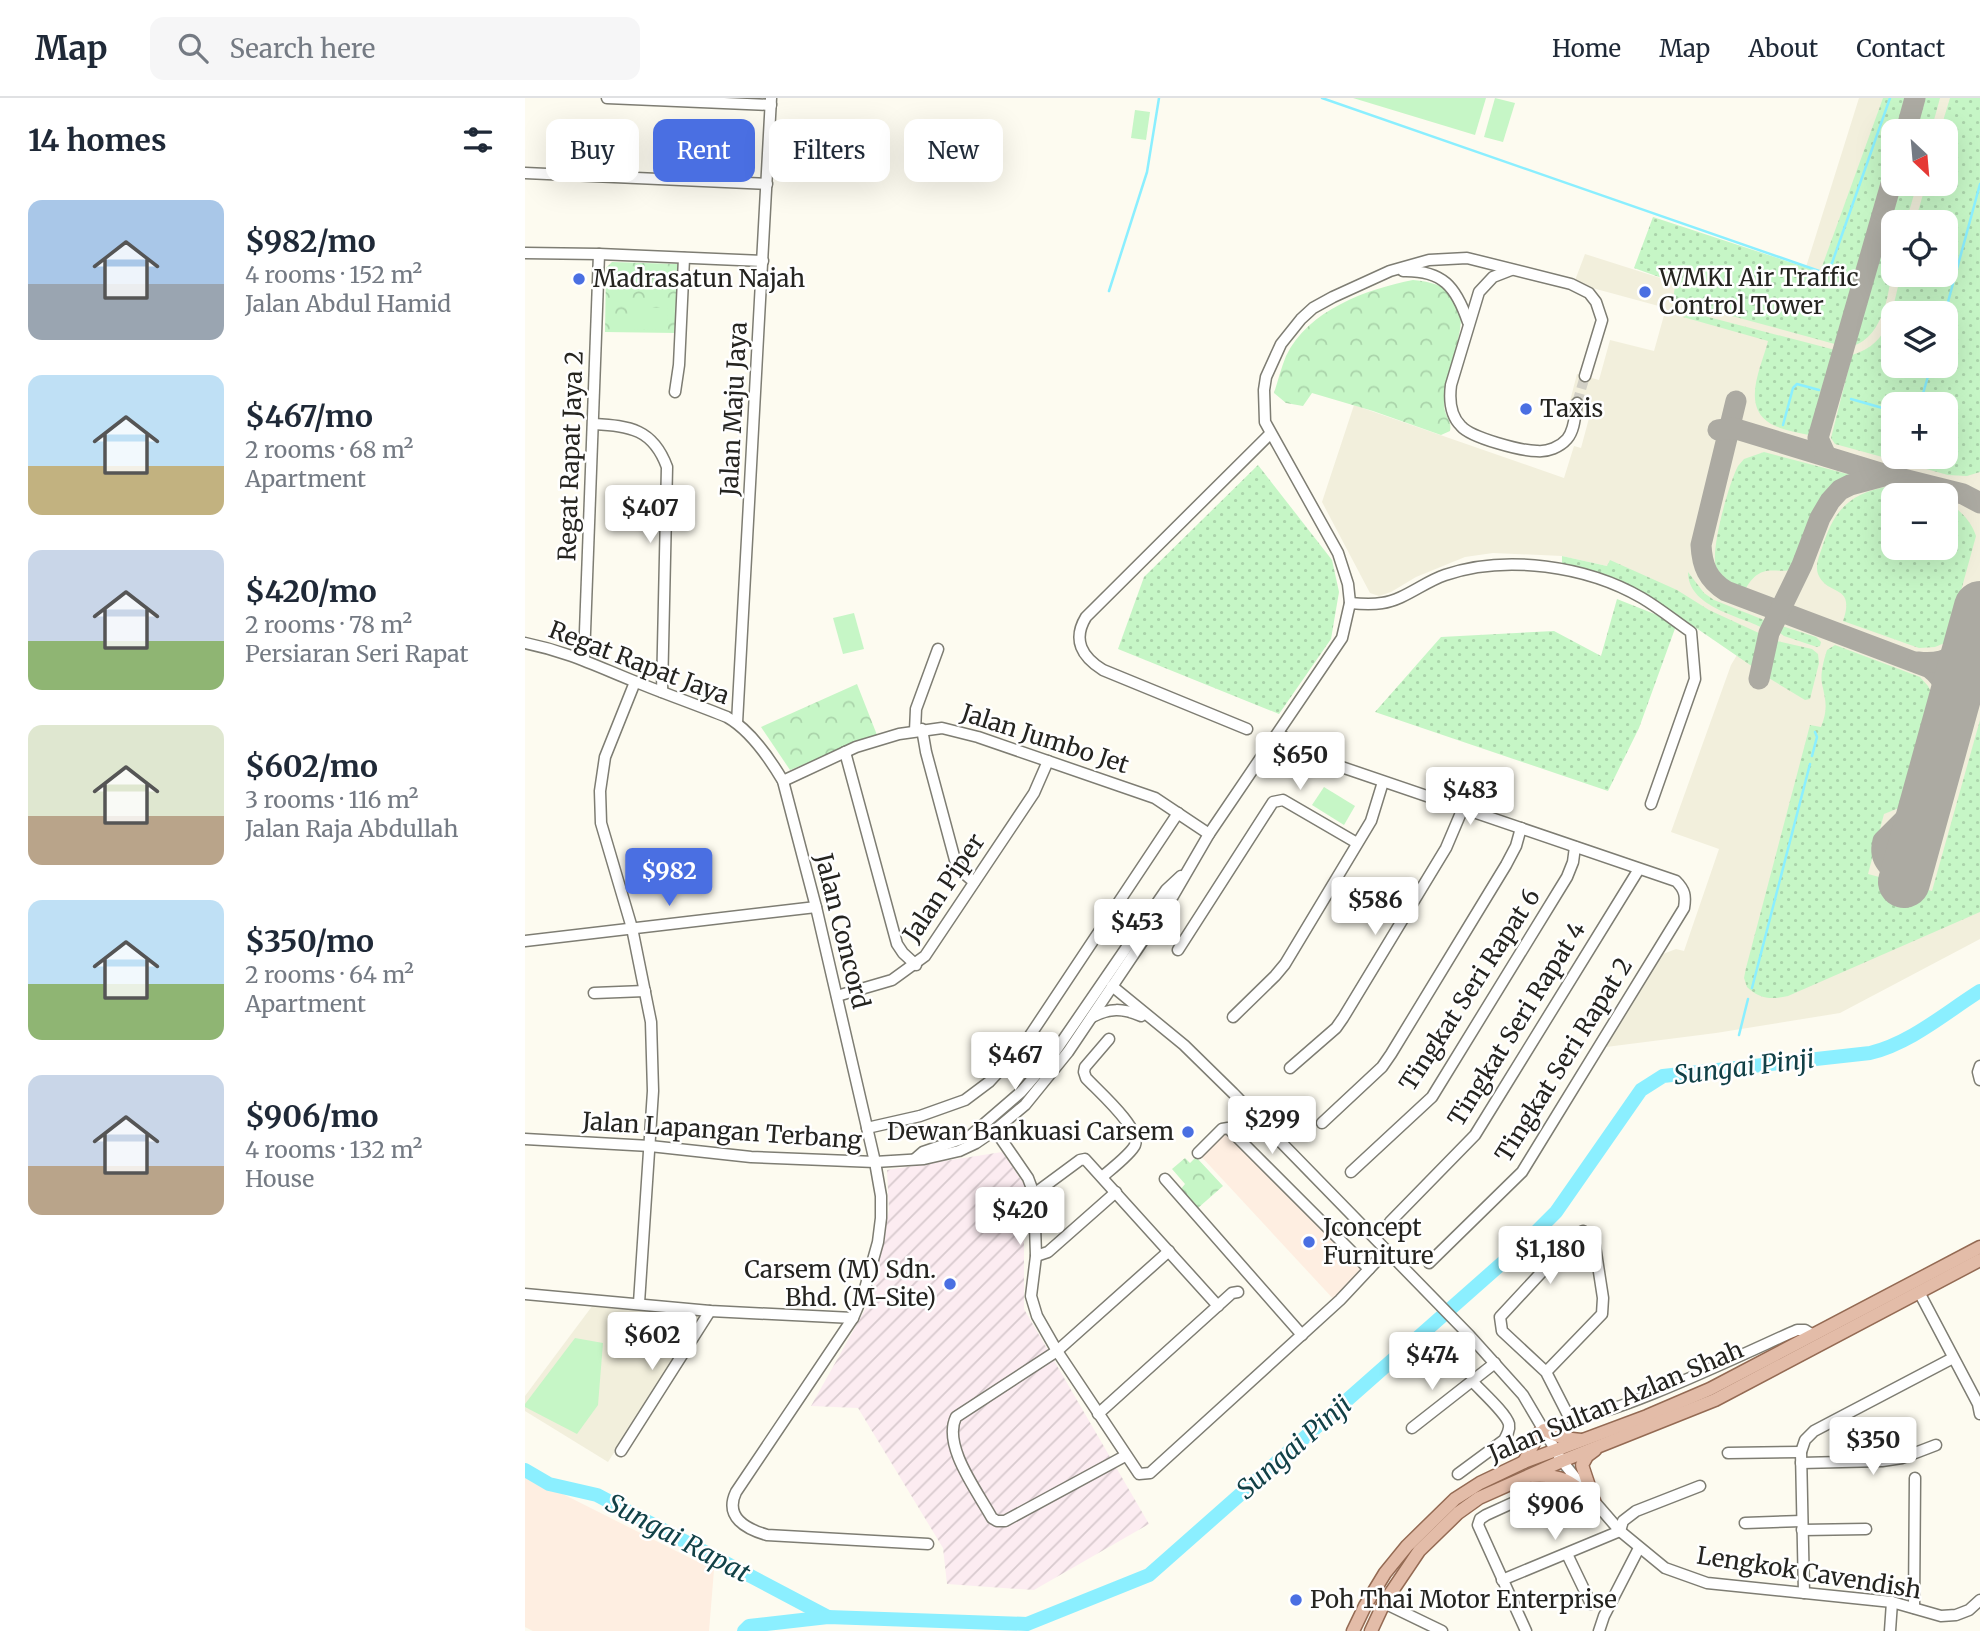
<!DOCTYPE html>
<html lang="en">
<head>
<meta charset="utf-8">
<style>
	body { margin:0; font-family:Merriweather,serif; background:#f6f6f7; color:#1f2937; height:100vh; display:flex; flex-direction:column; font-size:26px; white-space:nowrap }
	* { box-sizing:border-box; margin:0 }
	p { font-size:23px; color:#747a83 }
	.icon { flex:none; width:38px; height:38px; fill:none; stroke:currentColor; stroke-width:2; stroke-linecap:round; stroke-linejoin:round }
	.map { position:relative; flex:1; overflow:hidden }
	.details { display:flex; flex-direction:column; background:#fff; width:525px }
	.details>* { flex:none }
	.hud { position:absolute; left:21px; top:21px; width:665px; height:63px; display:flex; gap:14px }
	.needle { width:46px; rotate:154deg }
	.buttons { position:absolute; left:1356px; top:21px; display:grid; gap:14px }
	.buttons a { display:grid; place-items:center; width:77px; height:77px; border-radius:14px; background:#fff; box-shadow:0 7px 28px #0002; font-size:35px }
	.price { position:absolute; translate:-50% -60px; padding:0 16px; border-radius:7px; background:#fff; color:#222; font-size:23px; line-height:46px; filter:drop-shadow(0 2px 4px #0008) }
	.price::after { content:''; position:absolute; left:50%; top:42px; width:21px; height:16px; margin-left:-10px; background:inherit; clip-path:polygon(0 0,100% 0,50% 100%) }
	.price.active { background:#4a6fe2; color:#fff }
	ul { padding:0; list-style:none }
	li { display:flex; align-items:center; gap:21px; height:175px; padding:0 28px }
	li span { display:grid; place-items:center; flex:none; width:196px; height:140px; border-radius:14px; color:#555 }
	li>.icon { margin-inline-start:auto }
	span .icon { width:84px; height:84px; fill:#fffc; stroke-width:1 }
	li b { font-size:30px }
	h2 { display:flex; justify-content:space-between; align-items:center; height:84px; padding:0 28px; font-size:30px }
	.tag { padding:0 24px; border-radius:14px; background:#fff; box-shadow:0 7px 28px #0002; font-size:24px; line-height:63px }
	.tag.active { background:#4a6fe2; color:#fff }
	header { display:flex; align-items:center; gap:42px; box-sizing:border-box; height:98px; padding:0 35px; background:#fff; border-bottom:2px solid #e0e1e3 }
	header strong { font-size:33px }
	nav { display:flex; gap:38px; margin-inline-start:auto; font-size:24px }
	.search { width:490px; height:63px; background:#f6f6f7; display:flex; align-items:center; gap:18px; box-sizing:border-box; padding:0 24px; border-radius:14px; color:#747a83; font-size:26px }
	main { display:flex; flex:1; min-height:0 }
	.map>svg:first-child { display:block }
	.commercial { fill:#feeee1 }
	.industrial { fill:url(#industrial-furrows) }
	.built { fill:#f2efdc; fill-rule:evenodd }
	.grass { fill:url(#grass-dots); fill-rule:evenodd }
	.park { fill:url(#park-crowns) }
	.garden { fill:#c6f6c6 }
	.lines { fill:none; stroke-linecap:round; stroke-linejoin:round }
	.stream { stroke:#8befff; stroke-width:2.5 }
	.river { stroke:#8befff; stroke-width:14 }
	.taxiway { stroke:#acaaa2; stroke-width:21 }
	.runway { stroke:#acaaa2; stroke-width:52 }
	.minor-tunnel { stroke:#d2d0c6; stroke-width:10; stroke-dasharray:10 5; stroke-linecap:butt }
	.minor-casing { stroke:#7e7d73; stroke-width:13 }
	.major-casing { stroke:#946a53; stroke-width:15 }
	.minor { stroke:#fff; stroke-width:10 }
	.major { stroke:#e3bca8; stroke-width:12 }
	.poi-dot { fill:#4a6fe2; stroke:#fff; stroke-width:2.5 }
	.labels { text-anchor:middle; stroke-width:5; stroke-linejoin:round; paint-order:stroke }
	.poi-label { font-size:24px; fill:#252420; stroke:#fff; text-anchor:start }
	.street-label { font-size:24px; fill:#252420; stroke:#fff }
	.water-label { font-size:26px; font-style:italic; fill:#124147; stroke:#fff }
</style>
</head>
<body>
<header>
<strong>Map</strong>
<div class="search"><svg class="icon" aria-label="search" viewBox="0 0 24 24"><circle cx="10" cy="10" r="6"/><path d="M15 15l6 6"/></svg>Search here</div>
<nav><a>Home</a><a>Map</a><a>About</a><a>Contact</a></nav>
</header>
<main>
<section class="details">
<h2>14 homes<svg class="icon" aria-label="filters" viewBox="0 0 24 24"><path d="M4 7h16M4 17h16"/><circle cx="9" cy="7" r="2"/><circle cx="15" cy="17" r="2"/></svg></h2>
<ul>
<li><span style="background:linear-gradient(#a9c7e8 60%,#9aa5b1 0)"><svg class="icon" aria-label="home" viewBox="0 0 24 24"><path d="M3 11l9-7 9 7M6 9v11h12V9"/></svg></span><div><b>$982/mo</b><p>4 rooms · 152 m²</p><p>Jalan Abdul Hamid</p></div></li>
<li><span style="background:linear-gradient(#bfe0f5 65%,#c2b280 0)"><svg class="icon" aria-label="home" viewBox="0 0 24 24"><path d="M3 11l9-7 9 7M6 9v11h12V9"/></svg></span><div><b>$467/mo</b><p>2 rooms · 68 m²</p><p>Apartment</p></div></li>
<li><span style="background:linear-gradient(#c9d6e8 65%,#8fb573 0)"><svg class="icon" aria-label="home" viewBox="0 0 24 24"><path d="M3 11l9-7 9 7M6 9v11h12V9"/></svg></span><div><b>$420/mo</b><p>2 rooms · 78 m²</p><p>Persiaran Seri Rapat</p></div></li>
<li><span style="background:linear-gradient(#dfe7d0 65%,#b9a48a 0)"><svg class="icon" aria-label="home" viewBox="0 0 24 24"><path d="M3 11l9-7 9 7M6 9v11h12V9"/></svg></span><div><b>$602/mo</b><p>3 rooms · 116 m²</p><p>Jalan Raja Abdullah</p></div></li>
<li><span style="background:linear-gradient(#bfe0f5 60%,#8fb573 0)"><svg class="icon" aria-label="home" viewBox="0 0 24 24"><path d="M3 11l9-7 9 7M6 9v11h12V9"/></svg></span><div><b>$350/mo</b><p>2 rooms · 64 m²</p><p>Apartment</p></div></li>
<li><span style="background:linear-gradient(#c9d6e8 65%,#b9a48a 0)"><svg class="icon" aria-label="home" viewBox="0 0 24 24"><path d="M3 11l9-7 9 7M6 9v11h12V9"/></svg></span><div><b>$906/mo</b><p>4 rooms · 132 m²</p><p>House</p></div></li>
</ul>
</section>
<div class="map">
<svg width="1455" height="1533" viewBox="0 0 1455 1533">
	<defs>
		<pattern id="industrial-furrows" width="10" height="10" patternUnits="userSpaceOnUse" patternTransform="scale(1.75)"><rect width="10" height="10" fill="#fcecf1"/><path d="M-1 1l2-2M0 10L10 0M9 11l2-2" fill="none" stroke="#d8cace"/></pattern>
		<pattern id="grass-dots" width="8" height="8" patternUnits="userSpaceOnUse" patternTransform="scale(1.75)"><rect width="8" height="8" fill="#c6f6c6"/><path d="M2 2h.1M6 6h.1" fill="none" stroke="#aad3aa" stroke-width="1.8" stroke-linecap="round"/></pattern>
		<pattern id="park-crowns" width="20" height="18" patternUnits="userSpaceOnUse" patternTransform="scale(1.75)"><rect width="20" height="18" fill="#c6f6c6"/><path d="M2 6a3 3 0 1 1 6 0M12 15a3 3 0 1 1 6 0" fill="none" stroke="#aad3aa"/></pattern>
	</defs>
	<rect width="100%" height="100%" fill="#fdfbf0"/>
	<g class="commercial">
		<polygon points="702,1027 845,1177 812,1205 673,1055"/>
		<polygon points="0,1377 189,1472 184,1533 8,1533 0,1529"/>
	</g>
	<polygon class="industrial" points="477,1054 499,1086 499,1211 624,1426 509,1492 422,1486 418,1450 333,1310 286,1308 346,1201 364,1112 362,1072"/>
	<g class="built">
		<path d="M1334 0H1455V841L1315 915 1191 935 1081 949 1138 856 1151 851 1159 853 1194 751 1146 734 1206 567 1215 552 1082 468 1037 458 968 455 940 459 891 479 866 494 854 498 845 495 797 404 829 307 1039 380 1049 348 1056 350 1067 309 1045 303 1052 276 1074 282 1085 242 1129 253 1141 210 1049 185 1060 156 1148 184 1151 188 1295 174 1281 169ZM1368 33H1421V86H1368ZM1368 124H1421V177H1368ZM1368 215H1421V268H1368ZM1368 306H1421V359H1368ZM1368 397H1421V450H1368Z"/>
		<polygon points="68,1207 178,1217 83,1364 0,1313 0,1298"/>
	</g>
	<g class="grass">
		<polygon points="1358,0 1386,0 1377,33 1368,33 1368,64 1317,248 1148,202 1150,188 1148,184 1109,170 1128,119 1295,174"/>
		<polygon points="1397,0 1415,0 1406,33 1388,33"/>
		<path d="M1425 0H1455V374L1442 378 1423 377 1310 346 1306 340 1327 257C1367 245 1366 212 1376 177H1421V124H1390L1401 86H1421V33H1415ZM1368 215H1421V268H1368ZM1368 306H1421V359H1368Z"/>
		<path d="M1374 86H1392L1381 124H1368C1368 159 1369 235 1328 248Z"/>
		<path d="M1168 215 1314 253 1292 330 1284 337C1272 334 1257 332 1246 326 1215 308 1237 268 1243 243L1158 219Z"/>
		<path d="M1239 354 1326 377C1290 397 1282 430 1273 468 1254 481 1239 460 1221 490 1209 486 1197 482 1191 469 1185 452 1204 385 1213 368L1219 361Z"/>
		<polygon points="733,367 807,462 814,494 806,541 754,616 593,551 619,479"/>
		<path d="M1365 388 1401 397H1368V450H1421V402C1434 412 1446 422 1451 438L1422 544 1410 549 1394 550 1318 523C1331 485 1302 499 1293 476 1290 468 1294 458 1297 450 1309 411 1325 395 1365 388Z"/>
		<polygon points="1037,458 1082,468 1085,462 1152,492 1184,512 1236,536 1238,540 1231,571 1142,510 1037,467"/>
		<path d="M1163 474 1179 495 1189 502 1239 522 1238 527 1236 529C1211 517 1163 508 1163 474Z"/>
		<polygon points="1092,501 1152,525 1114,630 1083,693 850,614 916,539 1029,533 1076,558"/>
		<polygon points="1251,526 1291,539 1296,544 1295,548 1292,549 1259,538 1251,532"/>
		<polygon points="1247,542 1287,551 1293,556 1294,565 1285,601 1280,602 1242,579"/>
		<path d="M1310 547 1395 579 1403 588 1408 598 1374 710 1359 716 1343 776 1407 793 1455 622V814L1263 898C1247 902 1234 901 1222 889L1219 880 1221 870 1285 627 1296 629C1303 612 1301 603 1297 586 1295 576 1299 561 1302 552Z"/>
	</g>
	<g class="park">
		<polygon points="87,164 153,166 151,235 80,234 81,170"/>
		<path d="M888 182C965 189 928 245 921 291 920 298 918 307 920 313 922 321 927 324 925 333L916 337 848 313 787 295 778 308 761 305 749 295C753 283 756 270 761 258 783 212 842 191 888 182Z"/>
		<polygon points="332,586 352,637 265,672 236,629"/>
		<polygon points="671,1059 698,1088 673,1110 656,1091 660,1086 647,1071 660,1060 665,1065"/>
	</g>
	<g class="garden">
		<polygon points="828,0 961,0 950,37"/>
		<polygon points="970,0 990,5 978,44 959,39"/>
		<polygon points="610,12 625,14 621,42 606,40"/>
		<polygon points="107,210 142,210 143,231 107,232"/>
		<polygon points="329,515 339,551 318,556 308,520"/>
		<polygon points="799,689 830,708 819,727 787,707"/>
		<polygon points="50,1240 78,1245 73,1307 52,1336 0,1309 0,1306"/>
	</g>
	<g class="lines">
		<g class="stream">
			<polyline points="797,0 1297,174 1307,165 1365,0"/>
			<polyline points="584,193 622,74 634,0"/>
			<polyline points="1420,215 1455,86"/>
			<polyline points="1326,301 1368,313"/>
			<polyline points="1395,306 1406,268"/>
			<polyline points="1258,327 1268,290 1272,286 1294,292"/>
			<polyline points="1287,658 1292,639 1290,634"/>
			<polyline points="1227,890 1285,666"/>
			<polyline points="1214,937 1223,901"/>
		</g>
		<g class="river">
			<polyline points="0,1372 24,1386 72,1397 303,1519"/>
			<path d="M219 1533 224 1528 303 1519 502 1526 624 1477 1001 1144 1031 1114 1116 992 1138 978 1345 955C1386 945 1420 915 1455 893"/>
		</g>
		<g class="taxiway">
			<polyline points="1381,33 1390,0"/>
			<path d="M1211 303 1176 447C1177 468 1183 482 1201 493L1405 570C1421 582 1425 599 1424 619"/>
			<polyline points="1193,332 1208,330 1362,377 1438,396 1455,405"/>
			<polyline points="1301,358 1293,340 1368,79"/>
			<path d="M1393 564C1425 568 1438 553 1450 526"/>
			<polyline points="1234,581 1244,535 1277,467 1295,420 1305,403 1315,392 1325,387 1362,377"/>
			<path d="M1408 682 1399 763 1395 768 1384 775C1365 775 1353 762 1358 743L1385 716Z"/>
		</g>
		<polyline class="runway" points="1379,784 1455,509"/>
		<polyline class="minor-tunnel" points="1052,305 1060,278"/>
		<g class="minor-casing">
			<g id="minor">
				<polyline points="82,0 246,7"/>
				<polyline points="0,75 242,86"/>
				<polyline points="0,155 74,156 238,163"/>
				<path d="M986 172 968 179 954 194 926 287C924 302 925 317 936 328 946 340 997 353 1012 353 1023 354 1035 349 1042 341 1050 332 1050 316 1052 305"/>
				<path d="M878 173C918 172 931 189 943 224"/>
				<polyline points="150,294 154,267 159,160"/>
				<path d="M69 326C105 328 128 331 142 369L137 594"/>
				<path d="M825 505C835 506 846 507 857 505 879 502 899 484 920 477 981 456 1062 468 1117 500 1134 510 1150 523 1166 534L1170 581 1126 706"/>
				<path d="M0 545C44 554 71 568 111 584 141 596 172 607 202 619 225 632 245 661 258 683L291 809 350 1064 356 1098V1120L353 1144 339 1194 328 1220 211 1394C199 1419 221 1431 242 1437L403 1446"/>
				<polyline points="59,561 74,156"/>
				<polyline points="110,584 80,659 75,693 76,725 107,830 126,924 128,993 114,1205"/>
				<polyline points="212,625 246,0"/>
				<polyline points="397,631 401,654 430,762 435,772 449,784"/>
				<path d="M722 631 578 572C557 559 547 542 561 519L745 336"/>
				<polyline points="390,633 391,611 413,551"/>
				<path d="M754 636 799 663 1151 783C1160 792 1161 798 1159 810L997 1074 904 1165"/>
				<polyline points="320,654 372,846 378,855 391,867"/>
				<polyline points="258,683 331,649 374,636 417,630 453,639 630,700 684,736"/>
				<polyline points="0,843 291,809"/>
				<polyline points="653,852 748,704 758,702 832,745"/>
				<polyline points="587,888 659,947 708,995 945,1238 998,1297 1037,1363 1069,1403 1095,1433 1140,1470 1182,1485 1367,1504 1416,1518 1431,1517 1444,1512 1455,1502"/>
				<polyline points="69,895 120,893"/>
				<polyline points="312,898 367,882 400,858 509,695 523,663"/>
				<path d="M567 919C585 910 597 910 616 918"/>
				<polyline points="708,919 750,878 760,866 846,723 858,684"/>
				<polyline points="1455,968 1453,974 1455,982"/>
				<polyline points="765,970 811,930 818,920 921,750 938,710"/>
				<polyline points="797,1025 857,969 866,956 981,767 991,748 996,730"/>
				<polyline points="342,1030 395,1018 440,1002 464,984 500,945 653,715"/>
				<polyline points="470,1032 503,1080 509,1096 511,1158 506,1198 512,1218 532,1253 614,1376 625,1375 815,1202 861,1153"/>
				<polyline points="0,1041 125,1048 226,1059 350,1064 399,1061 434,1053 451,1045 470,1032 500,1007 543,954 648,798 684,736 817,540 825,505 823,486 813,455 740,324 739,292 741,279 756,246 776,221 788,210 808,199 865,173 904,162 942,160 1046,186 1064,195 1071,204 1077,222 1060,278"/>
				<polyline points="673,1055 697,1031 703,1030 844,1171"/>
				<polyline points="390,1061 398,1054 445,1038 496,994 525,961 641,792 656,778"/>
				<polyline points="826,1074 907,999 1042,779 1048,764 1050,749"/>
				<path d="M577 1079C585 1072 606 1056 610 1047 617 1031 572 992 561 980L559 974 560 969 584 941"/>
				<polyline points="640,1081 777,1237"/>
				<polyline points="509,1096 555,1062 560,1061 693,1208"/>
				<polyline points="865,1124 950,1037 1114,771"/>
				<polyline points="511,1158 523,1154 591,1094"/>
				<polyline points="1394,1194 1453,1306 1455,1316"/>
				<polyline points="0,1196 185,1213 328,1220"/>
				<path d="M1021 1274 1077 1216 1078 1200 1070 1148 1066 1138 1058 1133 1052 1136 975 1219 977 1233 1021 1274 1044 1319C1070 1328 1237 1247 1272 1232H1280L1288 1237"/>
				<polyline points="573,1316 707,1195 713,1194"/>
				<polyline points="887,1330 970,1265"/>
				<polyline points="96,1353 185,1213"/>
				<polyline points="1203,1355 1276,1354"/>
				<path d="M600 1358 480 1423H472L467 1420C453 1394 417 1348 431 1319L532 1253 644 1153"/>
				<polyline points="1276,1365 1357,1363 1377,1360 1411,1347"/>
				<path d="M933 1376 979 1342C982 1337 985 1332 984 1326 981 1315 956 1293 947 1283"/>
				<polyline points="1220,1425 1277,1423"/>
				<polyline points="1277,1432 1341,1431"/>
				<polyline points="1042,1456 1066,1506"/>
				<polyline points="977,1482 1095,1433 1098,1423 1111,1413 1175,1388"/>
				<polyline points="1279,1495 1276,1354 1280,1342 1289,1333 1428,1260"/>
				<polyline points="859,1505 917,1533"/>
				<polyline points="1389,1510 1390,1380"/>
				<polyline points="1001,1533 953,1427 955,1421 961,1417 1040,1381"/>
				<polyline points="1074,1533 1079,1518 1114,1450"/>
				<polyline points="1365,1533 1367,1504"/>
			</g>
		</g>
		<g class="major-casing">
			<g id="major">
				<polyline points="1019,1332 1038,1340 1056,1342"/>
				<polyline points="999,1364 1014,1335"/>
				<path d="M1007 1378C1038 1376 1046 1384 1069 1403"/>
				<polyline points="1068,1400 1057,1367 1062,1358 1070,1352"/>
				<polyline points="828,1533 840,1508 860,1475 882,1448 930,1401 955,1385 999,1364 1122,1318 1185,1291 1455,1149"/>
				<polyline points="846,1533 859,1505 894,1453 933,1415 954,1400 1037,1363 1190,1302 1455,1162"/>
			</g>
		</g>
		<use href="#minor" class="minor"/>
		<use href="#major" class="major"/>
	</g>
	<g class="poi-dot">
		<circle cx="54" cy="181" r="7"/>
		<circle cx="1120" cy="194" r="7"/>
		<circle cx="1001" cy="311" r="7"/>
		<circle cx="663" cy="1034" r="7"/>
		<circle cx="784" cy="1144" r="7"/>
		<circle cx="425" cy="1186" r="7"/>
		<circle cx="771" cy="1502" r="7"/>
	</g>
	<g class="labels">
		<g class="poi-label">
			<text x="1134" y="188">WMKI Air Traffic<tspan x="1134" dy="28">Control Tower</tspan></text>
			<text x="68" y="189">Madrasatun Najah</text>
			<text x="1015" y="319">Taxis</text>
			<text x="649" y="1042" text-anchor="end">Dewan Bankuasi Carsem</text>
			<text x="798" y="1138">Jconcept<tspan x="798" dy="28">Furniture</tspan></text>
			<text x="411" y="1180" text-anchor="end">Carsem (M) Sdn.<tspan x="411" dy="28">Bhd. (M-Site)</tspan></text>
			<text x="785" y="1510">Poh Thai Motor Enterprise</text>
		</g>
		<g class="street-label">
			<text transform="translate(209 311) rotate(-87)" y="8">Jalan Maju Jaya</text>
			<text transform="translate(46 358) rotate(-88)" y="8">Regat Rapat Jaya 2</text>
			<text transform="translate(114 565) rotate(21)" y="8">Regat Rapat Jaya</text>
			<text transform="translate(520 641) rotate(18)" y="8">Jalan Jumbo Jet</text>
			<text transform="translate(419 790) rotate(-56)" y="8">Jalan Piper</text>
			<text transform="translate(317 833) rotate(76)" y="8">Jalan Concord</text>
			<text transform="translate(945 892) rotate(-57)" y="8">Tingkat Seri Rapat 6</text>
			<text transform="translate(992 926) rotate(-58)" y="8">Tingkat Seri Rapat 4</text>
			<text transform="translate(1039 962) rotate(-58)" y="8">Tingkat Seri Rapat 2</text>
			<text transform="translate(197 1033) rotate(4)" y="8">Jalan Lapangan Terbang</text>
			<text transform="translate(1091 1304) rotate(-23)" y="8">Jalan Sultan Azlan Shah</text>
			<text transform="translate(1284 1475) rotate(9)" y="8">Lengkok Cavendish</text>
		</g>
		<g class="water-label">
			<text transform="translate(1219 969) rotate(-7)" y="9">Sungai Pinji</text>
			<text transform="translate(769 1349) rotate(-41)" y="9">Sungai Pinji</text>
			<text transform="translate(153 1440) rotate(28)" y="9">Sungai Rapat</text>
		</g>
	</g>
</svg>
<div class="buttons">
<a><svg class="needle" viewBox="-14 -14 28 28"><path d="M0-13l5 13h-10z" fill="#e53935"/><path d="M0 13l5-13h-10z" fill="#747a83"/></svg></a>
<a><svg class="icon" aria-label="locate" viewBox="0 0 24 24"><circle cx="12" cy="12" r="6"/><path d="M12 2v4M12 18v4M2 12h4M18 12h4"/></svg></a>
<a><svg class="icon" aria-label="layers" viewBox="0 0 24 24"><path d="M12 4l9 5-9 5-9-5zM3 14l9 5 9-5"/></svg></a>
<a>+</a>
<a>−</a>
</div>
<b class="price" style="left:125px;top:447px">$407</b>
<b class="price" style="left:775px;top:694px">$650</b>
<b class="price" style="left:945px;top:729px">$483</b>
<b class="price active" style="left:144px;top:810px">$982</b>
<b class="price" style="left:850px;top:839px">$586</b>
<b class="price" style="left:612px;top:861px">$453</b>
<b class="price" style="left:490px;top:994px">$467</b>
<b class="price" style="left:747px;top:1058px">$299</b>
<b class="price" style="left:495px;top:1149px">$420</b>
<b class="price" style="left:1025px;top:1188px">$1,180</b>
<b class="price" style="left:127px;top:1274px">$602</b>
<b class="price" style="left:907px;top:1294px">$474</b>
<b class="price" style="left:1348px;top:1379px">$350</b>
<b class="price" style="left:1030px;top:1444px">$906</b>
<div class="hud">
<a class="tag">Buy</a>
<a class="tag active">Rent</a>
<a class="tag">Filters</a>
<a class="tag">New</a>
</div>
</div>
</main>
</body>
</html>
